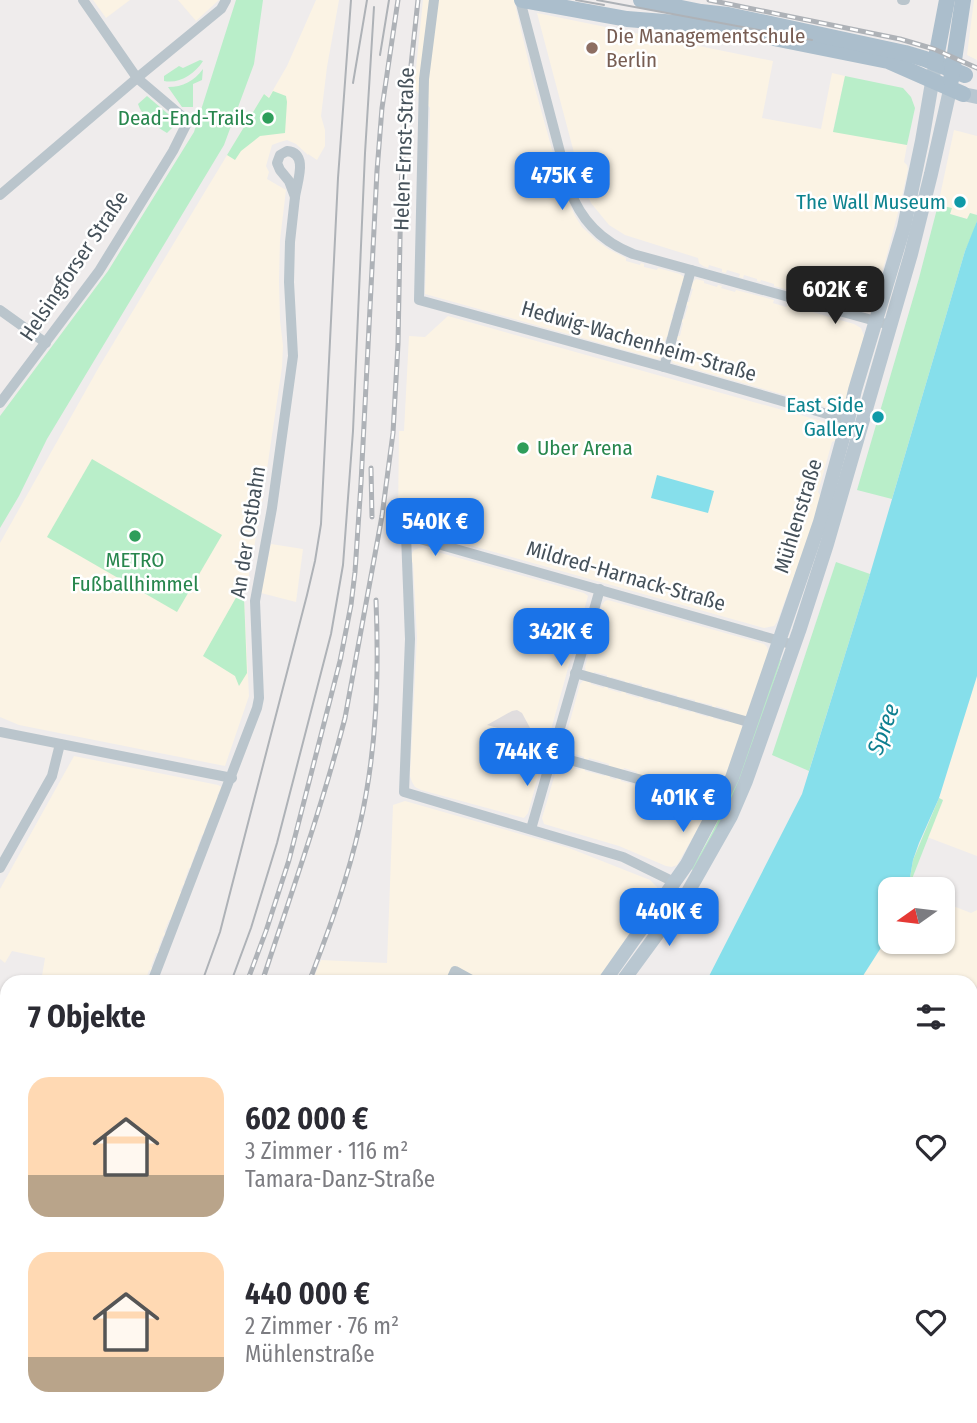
<!DOCTYPE html>
<html lang="de">
<head>
<meta charset="utf-8">
<style>
	body { margin:0; font-family:"Fira Sans Condensed",sans-serif; background:#f2f2f3; color:#2b2b33; height:100vh; display:flex; flex-direction:column; font-size:26px; white-space:nowrap }
	* { box-sizing:border-box; margin:0 }
	p { font-size:23px; color:#7c7c81 }
	.icon { flex:none; width:38px; height:38px; fill:none; stroke:currentColor; stroke-width:2; stroke-linecap:round; stroke-linejoin:round }
	.map { position:relative; flex:1; overflow:hidden }
	.drawer { position:absolute; left:0px; top:975px; width:978px; height:450px; display:flex; flex-direction:column; background:#fff; border-radius:21px 21px 0 0; box-shadow:0 2px 5px #0004 }
	.drawer>* { flex:none }
	.needle { width:46px; rotate:256deg }
	.tools { position:absolute; left:878px; top:877px; display:grid; gap:14px }
	.tools a { display:grid; place-items:center; width:77px; height:77px; border-radius:14px; background:#fff; box-shadow:0 2px 5px #0004; font-size:35px }
	.price { position:absolute; translate:-50% -60px; padding:0 16px; border-radius:14px; background:#1a73e8; color:#fff; font-size:23px; line-height:46px; filter:drop-shadow(0 2px 4px #0008) }
	.price::after { content:''; position:absolute; left:50%; top:42px; width:21px; height:16px; margin-left:-10px; background:inherit; clip-path:polygon(0 0,100% 0,50% 100%) }
	.price.on { background:#222; color:#fff }
	ul { padding:0; list-style:none }
	li { display:flex; align-items:center; gap:21px; height:175px; padding:0 28px }
	li span { display:grid; place-items:center; flex:none; width:196px; height:140px; border-radius:21px; color:#555 }
	li>.icon { margin-inline-start:auto }
	span .icon { width:84px; height:84px; fill:#fffc; stroke-width:1 }
	li b { font-size:30px }
	h2 { display:flex; justify-content:space-between; align-items:center; height:84px; padding:0 28px; font-size:30px }
	.map>svg:first-child { display:block }
	.commercial { fill:#fbf3e4 }
	.education { fill:#e0ddde }
	.green { fill:#b9eec9 }
	.water { fill:#86dfeb }
	.lines { fill:none; stroke-linecap:round; stroke-linejoin:round }
	.street { stroke:#bac5cc; stroke-width:10 }
	.secondary { stroke:#b9c7d1; stroke-width:14 }
	.primary { stroke:#abbecc; stroke-width:16 }
	.tram { stroke:#aeb2b7; stroke-width:2 }
	.rail-casing { stroke:#aeb2b7; stroke-width:5 }
	.rail { stroke:#fff; stroke-width:2.5; stroke-dasharray:8; stroke-linecap:butt }
	.education-dot { fill:#8d6e63; stroke:#fff; stroke-width:2.5 }
	.leisure-dot { fill:#2e9e5b; stroke:#fff; stroke-width:2.5 }
	.culture-dot { fill:#0f9aa8; stroke:#fff; stroke-width:2.5 }
	.labels { text-anchor:middle; stroke-width:5; stroke-linejoin:round; paint-order:stroke }
	.education-label { font-size:21px; fill:#785e54; stroke:#fff; text-anchor:start }
	.leisure-label { font-size:21px; fill:#27864d; stroke:#fff; text-anchor:end }
	.street-label { font-size:21px; fill:#45515a; stroke:#fff }
	.culture-label { font-size:21px; fill:#0d838f; stroke:#fff; text-anchor:end }
	.water-label { font-size:23px; font-style:italic; fill:#0d7f90; stroke:#fff }
</style>
</head>
<body>
<div class="map">
<svg width="977" height="1423" viewBox="0 0 977 1423">
	<rect width="100%" height="100%" fill="#efecec"/>
	<g class="commercial">
		<polygon points="93,0 130,0 106,18"/>
		<polygon points="178,0 219,0 196,21"/>
		<polygon points="316,0 339,0 327,67 321,116 325,130 325,146 317,160 308,154 308,155 296,144 287,140 280,142 272,145 266,166 269,172 267,179 286,190 280,240 279,281 280,320 283,346 282,367 261,510 246,590 242,595 244,596 249,696 225,766 19,725 0,717 0,543 99,367 264,94 269,97 287,66"/>
		<polygon points="423,0 514,0 533,81 563,189 575,216 582,227 597,241 610,250 626,258 626,261 640,265 641,263 644,264 644,267 657,270 658,268 680,274 685,278 683,286 681,286 677,299 679,300 679,303 676,303 672,316 675,317 674,320 671,320 668,333 670,334 669,337 666,337 663,350 665,351 663,357 657,359 425,294 430,108 414,88"/>
		<polygon points="974,0 977,0 977,60 967,55"/>
		<polygon points="537,13 773,61 762,118 821,129 832,73 845,76 833,131 907,145 904,162 907,165 908,169 901,201 885,262 871,305 865,309 855,308 774,286 774,284 761,280 760,282 757,281 757,279 744,275 743,278 739,277 740,274 727,270 726,273 722,272 722,269 709,265 708,268 703,266 699,263 698,258 625,235 609,225 591,203 582,183"/>
		<polygon points="954,130 977,136 977,211 976,215 970,213 968,219 950,214 951,208 938,205"/>
		<polygon points="696,279 704,281 704,283 717,287 718,285 722,286 721,288 735,292 736,290 774,300 773,303 786,307 788,305 854,324 861,328 864,336 845,405 843,408 837,410 673,363 671,359 672,353 675,353 678,340 676,339 677,336 680,336 683,323 681,322 682,319 684,319 688,306 686,305 687,302 689,302 693,289 691,288 692,283"/>
		<polygon points="448,316 832,424 837,427 839,432 838,439 832,442 818,492 821,497 806,544 777,622 774,626 764,628 423,532 415,528 413,525 413,520 398,519 399,431 404,431 409,336 425,337"/>
		<polygon points="271,544 303,549 296,602 261,593"/>
		<polygon points="419,548 423,548 584,593 588,596 528,813 524,818 421,790 415,787 412,782 410,776 417,637 413,563 410,560 410,557 414,550"/>
		<polygon points="608,600 764,644 767,647 769,653 747,715 744,716 729,713 729,710 716,706 715,709 712,708 712,705 699,702 698,704 695,703 695,700 681,697 680,699 677,698 677,695 664,692 663,694 660,693 660,691 647,687 646,689 642,688 642,685 629,682 628,684 625,683 625,681 611,677 610,679 607,678 607,675 594,672 593,674 586,672 585,667 602,605 605,601"/>
		<polygon points="977,676 977,856 927,837 943,801 939,798"/>
		<polygon points="584,680 591,682 591,684 604,688 605,685 608,686 608,689 621,693 622,690 626,691 626,694 639,698 640,695 644,696 643,699 657,703 658,700 661,701 661,704 674,707 675,705 678,706 678,709 691,712 693,710 696,711 695,713 708,717 710,715 713,716 713,718 726,722 727,720 741,725 743,728 733,758 718,791 710,795 706,794 706,792 694,788 692,790 689,789 689,787 676,783 675,785 671,784 671,782 659,778 659,781 636,774 637,772 624,768 623,771 608,767 609,764 589,758 587,761 584,760 584,757 572,753 570,756 563,753 562,751 580,684"/>
		<polygon points="74,756 218,785 222,787 217,796 219,798 211,818 209,818 204,831 206,832 205,835 202,835 197,848 199,849 198,852 196,851 191,865 193,866 192,869 189,868 184,882 186,883 185,886 183,885 180,891 183,893 172,920 169,920 164,932 167,934 165,937 163,936 158,949 160,951 159,953 156,953 151,967 153,968 152,971 149,970 145,982 41,982 45,958 12,951 5,963 0,959 0,889"/>
		<polygon points="561,762 568,763 567,766 580,770 582,767 585,768 585,771 605,776 606,774 610,775 610,778 616,780 617,777 621,778 621,781 650,789 652,787 655,788 655,790 668,794 669,792 673,793 673,795 686,799 687,797 690,798 690,800 702,803 703,801 707,803 709,809 677,865 672,867 666,866 619,846 544,824 542,818 558,764"/>
		<polygon points="405,801 569,848 650,880 657,887 657,894 596,982 312,982 321,960 387,963 393,805"/>
		<polygon points="943,902 971,913 977,910 977,985 971,1000 971,982 859,982 891,932 891,942 943,942"/>
		<polygon points="374,1418 499,1418 497,1423 372,1423"/>
		<polygon points="630,1418 817,1418 815,1423 627,1423"/>
	</g>
	<polygon class="education" points="517,710 522,713 536,739 487,725 512,711"/>
	<g class="green">
		<polygon points="236,0 263,0 254,64 224,145 47,439 19,496 0,528 0,416 108,271 194,132"/>
		<path d="M200 60 203 61C194 75 179 84 164 81V76L179 66 183 68Z"/>
		<path d="M203 69 202 80 193 84V107H182L168 87C183 87 194 81 203 69Z"/>
		<polygon points="845,76 903,88 911,97 915,108 907,145 833,132"/>
		<polygon points="273,91 286,96 287,102 285,133 260,136 241,151 235,160 227,155 264,94 269,98"/>
		<path d="M147 96 174 119V126L167 133C155 126 142 117 138 104Z"/>
		<polygon points="938,205 952,208 950,214 967,219 970,213 977,215 977,221 973,233 965,251 892,499 857,490 919,278"/>
		<polygon points="92,459 222,535 177,612 47,537"/>
		<polygon points="836,562 870,574 809,771 772,755"/>
		<polygon points="238,594 244,596 247,673 239,686 235,676 203,656"/>
		<path d="M778 659 781 660 743 778 695 871 691 869C733 804 754 731 778 659Z"/>
		<polygon points="939,798 943,800 908,889 913,860"/>
		<polygon points="269,1418 315,1418 313,1423 267,1423"/>
	</g>
	<g class="water">
		<polygon points="977,221 977,676 939,798 919,843 913,860 908,889 891,889 891,932 859,982 706,982 802,794 870,574 965,251"/>
		<polygon points="657,475 714,491 708,513 651,498"/>
		<polygon points="499,1418 630,1418 627,1423 497,1423"/>
	</g>
	<g class="lines">
		<g class="street">
			<polyline points="434,0 424,79 419,300 664,367 848,420"/>
			<path d="M520 0 570 190C581 221 603 242 633 254L890 325"/>
			<polyline points="902,0 905,0"/>
			<path d="M287 151C309 153 297 182 295 197L289 181 280 170 277 163 280 155Z"/>
			<polyline points="0,195 143,73 221,9 226,0"/>
			<polyline points="0,310 46,343"/>
			<polyline points="664,367 691,270"/>
			<polyline points="0,403 99,271 173,151 186,125 183,117 137,78 83,0"/>
			<polyline points="575,673 752,723"/>
			<polyline points="0,732 232,778"/>
			<polyline points="552,755 706,798 720,804"/>
			<polyline points="531,829 600,589"/>
			<polyline points="0,868 52,776 60,744"/>
			<polyline points="674,882 623,857 404,792 410,639 406,535 794,645"/>
			<polyline points="152,982 257,708 259,698 255,601 272,508 293,356 289,282 290,242 295,197"/>
			<polyline points="450,982 455,971 475,982"/>
			<polyline points="971,1131 977,1133"/>
			<polyline points="0,1174 7,1154"/>
			<polyline points="971,1280 977,1281"/>
			<polyline points="930,1418 953,1423"/>
			<polyline points="15,1423 16,1418"/>
			<polyline points="243,1423 245,1418"/>
		</g>
		<g class="secondary">
			<polyline points="963,94 977,97"/>
			<polyline points="604,982 687,864 732,778 820,522 848,420 855,390 904,227 922,141 934,71"/>
			<polyline points="622,982 688,892 731,816 746,781 799,631 827,544 911,254 931,174 950,90"/>
			<polyline points="971,1045 977,1030"/>
			<polyline points="0,1112 7,1114"/>
			<polyline points="328,1423 330,1418"/>
			<polyline points="364,1423 365,1418"/>
			<polyline points="825,1423 827,1418"/>
		</g>
		<g class="primary">
			<polyline points="522,0 627,19 714,26 888,61 963,94"/>
			<polyline points="641,0 701,12 728,15 905,53 925,59 965,75"/>
			<polyline points="935,63 947,0"/>
			<polyline points="951,80 963,0"/>
		</g>
		<g class="tram">
			<polyline points="576,0 604,5"/>
			<polyline points="597,0 812,40"/>
			<polyline points="380,55 389,0"/>
			<polyline points="353,83 367,0"/>
			<polyline points="202,982 220,932 231,889 307,595 315,561 321,524 338,178 351,0"/>
			<polyline points="231,982 251,928 277,843 331,634 343,565 353,431 365,153 374,7"/>
			<polyline points="38,1423 39,1418"/>
			<polyline points="57,1423 58,1418"/>
			<polyline points="73,1423 74,1418"/>
		</g>
		<g class="rail-casing">
			<g id="rail">
				<polyline points="709,0 900,39 934,49 977,68"/>
				<polyline points="371,468 372,517"/>
				<polyline points="247,982 266,931 289,860 340,661 351,605 355,572 361,483 377,171 382,108 398,0"/>
				<path d="M262 982C291 894 322 807 345 718L382 516 393 433 398 344 401 188 406 112 418 0"/>
				<path d="M309 982C329 930 348 878 360 824 377 750 379 675 376 600"/>
				<polyline points="79,1423 81,1418"/>
				<polyline points="95,1423 97,1418"/>
				<polyline points="142,1423 144,1418"/>
			</g>
		</g>
		<use href="#rail" class="rail"/>
	</g>
	<circle class="education-dot" cx="592" cy="48" r="7"/>
	<g class="leisure-dot">
		<circle cx="268" cy="118" r="7"/>
		<circle cx="523" cy="448" r="7"/>
		<circle cx="135" cy="536" r="7"/>
	</g>
	<g class="culture-dot">
		<circle cx="960" cy="202" r="7"/>
		<circle cx="878" cy="417" r="7"/>
	</g>
	<g class="labels">
		<g class="education-label">
			<text x="606" y="43">Die Managementschule<tspan x="606" dy="24">Berlin</tspan></text>
		</g>
		<g class="leisure-label">
			<text x="254" y="125">Dead-End-Trails</text>
			<text x="537" y="455" text-anchor="start">Uber Arena</text>
			<text x="135" y="567" text-anchor="middle">METRO<tspan x="135" dy="24">Fußballhimmel</tspan></text>
		</g>
		<g class="street-label">
			<text transform="translate(404 149) rotate(-88)" y="7">Helen-Ernst-Straße</text>
			<text transform="translate(74 266) rotate(-56)" y="7">Helsingforser Straße</text>
			<text transform="translate(639 341) rotate(16)" y="7">Hedwig-Wachenheim-Straße</text>
			<text transform="translate(798 516) rotate(-73)" y="7">Mühlenstraße</text>
			<text transform="translate(248 532) rotate(-81)" y="7">An der Ostbahn</text>
			<text transform="translate(626 576) rotate(16)" y="7">Mildred-Harnack-Straße</text>
		</g>
		<g class="culture-label">
			<text x="946" y="209">The Wall Museum</text>
			<text x="864" y="412">East Side<tspan x="864" dy="24">Gallery</tspan></text>
		</g>
		<g class="water-label">
			<text transform="translate(883 729) rotate(-70)" y="8">Spree</text>
		</g>
	</g>
</svg>
<div class="tools">
<a><svg class="needle" viewBox="-14 -14 28 28"><path d="M0-13l5 13h-10z" fill="#e53935"/><path d="M0 13l5-13h-10z" fill="#7c7c81"/></svg></a>
</div>
<b class="price" style="left:562px;top:212px">475K €</b>
<b class="price on" style="left:835px;top:326px">602K €</b>
<b class="price" style="left:435px;top:558px">540K €</b>
<b class="price" style="left:561px;top:668px">342K €</b>
<b class="price" style="left:527px;top:788px">744K €</b>
<b class="price" style="left:683px;top:834px">401K €</b>
<b class="price" style="left:669px;top:948px">440K €</b>
<section class="drawer">
<h2>7 Objekte<svg class="icon" aria-label="filters" viewBox="0 0 24 24"><path d="M4 7h16M4 17h16"/><circle cx="9" cy="7" r="2"/><circle cx="15" cy="17" r="2"/></svg></h2>
<ul>
<li><span style="background:linear-gradient(#ffd9b3 70%,#b9a48a 0)"><svg class="icon" aria-label="home" viewBox="0 0 24 24"><path d="M3 11l9-7 9 7M6 9v11h12V9"/></svg></span><div><b>602 000 €</b><p>3 Zimmer · 116 m²</p><p>Tamara-Danz-Straße</p></div><svg class="icon" aria-label="heart" viewBox="0 0 24 24"><path d="M12 20l-8-8c-3-5 5-10 8-4 3-6 11-1 8 4z"/></svg></li>
<li><span style="background:linear-gradient(#ffd9b3 75%,#b9a48a 0)"><svg class="icon" aria-label="home" viewBox="0 0 24 24"><path d="M3 11l9-7 9 7M6 9v11h12V9"/></svg></span><div><b>440 000 €</b><p>2 Zimmer · 76 m²</p><p>Mühlenstraße</p></div><svg class="icon" aria-label="heart" viewBox="0 0 24 24"><path d="M12 20l-8-8c-3-5 5-10 8-4 3-6 11-1 8 4z"/></svg></li>
</ul>
</section>
</div>
</body>
</html>
